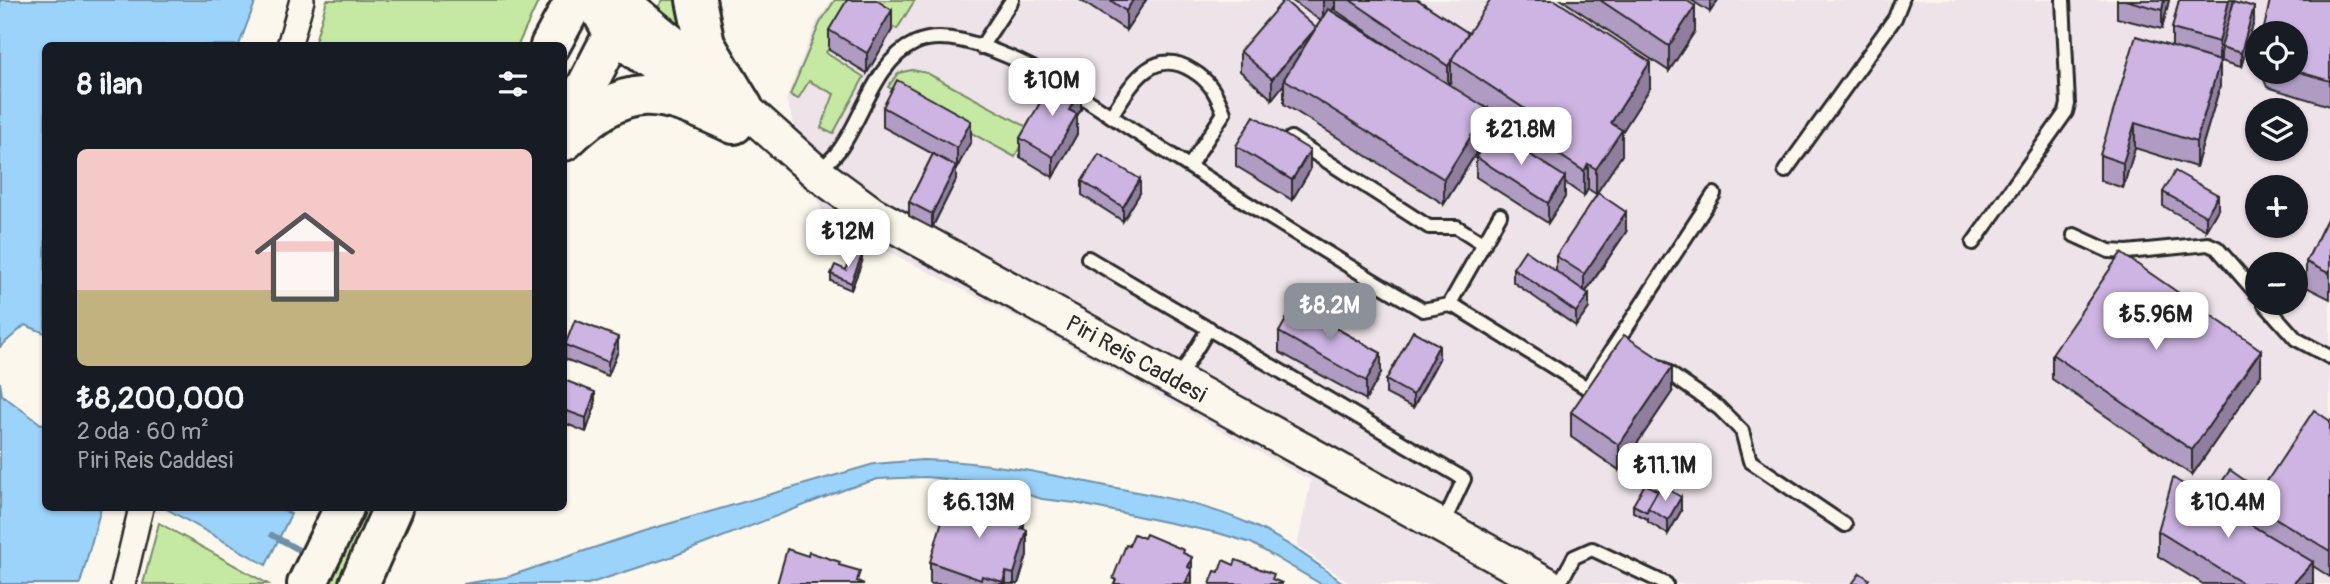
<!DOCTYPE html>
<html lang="tr">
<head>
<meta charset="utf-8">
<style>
	body { margin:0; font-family:Pangolin,sans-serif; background:#20242c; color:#f1f3f6; height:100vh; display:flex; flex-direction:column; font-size:26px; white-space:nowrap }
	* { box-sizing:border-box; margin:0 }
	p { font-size:23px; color:#9ea1a6 }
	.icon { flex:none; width:38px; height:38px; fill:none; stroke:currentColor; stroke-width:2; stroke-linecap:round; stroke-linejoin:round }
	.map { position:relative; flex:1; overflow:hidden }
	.sheet { position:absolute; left:42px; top:42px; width:525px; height:469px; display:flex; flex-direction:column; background:#171b24; border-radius:10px; box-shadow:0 2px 5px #0004 }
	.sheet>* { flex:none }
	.controls { position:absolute; left:2245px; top:21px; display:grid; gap:14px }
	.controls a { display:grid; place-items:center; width:63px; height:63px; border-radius:50%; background:#171b24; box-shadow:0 2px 5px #0004; font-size:35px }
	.price { position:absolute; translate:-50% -60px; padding:0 16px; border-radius:14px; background:#fff; color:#222; font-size:23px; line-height:46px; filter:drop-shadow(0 2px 4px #0008) }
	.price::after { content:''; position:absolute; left:50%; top:42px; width:21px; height:16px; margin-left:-10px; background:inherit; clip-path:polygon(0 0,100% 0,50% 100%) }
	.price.current { background:#8c9099; color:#fff }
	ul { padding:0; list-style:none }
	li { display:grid; align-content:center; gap:14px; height:371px; padding:0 35px }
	li span { display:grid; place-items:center; height:217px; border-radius:10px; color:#555 }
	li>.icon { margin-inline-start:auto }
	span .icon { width:126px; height:126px; fill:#fffc; stroke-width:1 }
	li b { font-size:30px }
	h2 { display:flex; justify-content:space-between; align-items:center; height:84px; padding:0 35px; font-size:30px }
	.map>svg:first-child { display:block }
	.built { fill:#ede3e9; fill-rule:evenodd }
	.green { fill:#c5e9a3; stroke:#788a67; stroke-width:2 }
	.water { fill:#9bd3fa; stroke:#6e90a7; stroke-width:2 }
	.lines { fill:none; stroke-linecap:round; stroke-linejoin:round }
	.stream { stroke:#6e90a7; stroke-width:6 }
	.lane-casing { stroke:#2b2b2b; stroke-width:18 }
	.street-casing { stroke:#2b2b2b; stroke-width:28 }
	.secondary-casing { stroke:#2b2b2b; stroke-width:38 }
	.highway-casing { stroke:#2b2b2b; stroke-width:44 }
	.lane { stroke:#fbf7ec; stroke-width:12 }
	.street { stroke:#fbf7ec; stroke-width:23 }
	.secondary { stroke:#fbf7ec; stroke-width:33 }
	.highway { stroke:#fbf7ec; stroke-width:38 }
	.wall { fill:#b09bc2; stroke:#2b2b2b; stroke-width:2; fill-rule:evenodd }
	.shaded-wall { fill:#907e9e; stroke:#2b2b2b; stroke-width:2 }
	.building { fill:#cdb4e2; stroke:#2b2b2b; stroke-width:2 }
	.labels { text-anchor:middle; stroke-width:6; stroke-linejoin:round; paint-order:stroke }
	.street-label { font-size:23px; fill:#2b2b2b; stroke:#fbf7ec }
</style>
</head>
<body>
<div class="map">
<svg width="2330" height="584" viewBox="0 0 2330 584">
	<rect width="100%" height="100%" fill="#fbf7ec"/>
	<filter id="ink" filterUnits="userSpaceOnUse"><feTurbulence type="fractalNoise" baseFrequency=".0143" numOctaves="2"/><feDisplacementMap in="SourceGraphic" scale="14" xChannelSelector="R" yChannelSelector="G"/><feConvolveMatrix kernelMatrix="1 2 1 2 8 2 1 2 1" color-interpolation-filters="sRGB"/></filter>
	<g filter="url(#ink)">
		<path class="built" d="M832 0H2330V584H1351L1297 546 1311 481 1037 328 872 243 822 212 786 99 817 21ZM2258 33H2296V72H2258ZM2258 110H2296V149H2258ZM2258 187H2296V226H2258ZM2258 264H2296V303H2258Z"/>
		<g class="green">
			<polygon points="327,0 539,0 518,45 314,45"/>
			<polygon points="663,0 682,0 689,33 658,7"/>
			<polygon points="835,0 915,0 897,29 855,3 826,53 864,77 833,134 821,128 834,94 809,81 798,99 790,95 820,23"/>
			<polygon points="912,70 927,73 1029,128 1015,157 888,87 898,73"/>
			<polygon points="358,508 374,508 341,584 324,584"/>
			<polygon points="159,523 268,584 143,584"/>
		</g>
		<g class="water">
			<polygon points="0,0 256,0 239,45 46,46 45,333 25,325 0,347"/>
			<polygon points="0,382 2,395 41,424 45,423 46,508 101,508 80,584 0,584"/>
			<path d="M922 460C987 461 1048 474 1111 487 1158 496 1206 504 1250 524 1284 539 1315 562 1344 584H1321L1251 543 1218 533 1075 503 1042 499 990 483 925 477 878 479 846 489 671 557 588 584H463L507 577 644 531 874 464Z"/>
			<polygon points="165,508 279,508 291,514 266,565"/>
		</g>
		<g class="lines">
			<polyline class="stream" points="272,535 308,555"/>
			<g class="lane-casing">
				<g id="lane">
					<polyline points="981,47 1012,0"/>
					<path d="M1111 116C1131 85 1152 45 1193 71 1210 81 1217 95 1224 113L1190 165"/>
					<polyline points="1291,138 1429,227 1457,227 1484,244"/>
					<polyline points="1785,171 1895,18 1902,0"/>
					<path d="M817 173C826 164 836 156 842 146 864 114 877 60 915 43 942 30 981 45 1007 56 1058 77 1101 111 1148 140 1238 198 1330 256 1423 310L1449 305 1458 308 1587 388 1714 194"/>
					<polyline points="2074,235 2109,251 2127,252 2208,244 2217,248 2258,295"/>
					<polyline points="1973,243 2066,112 2068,104 2063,0"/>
					<polyline points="1088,258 1464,479 1442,526"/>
					<polyline points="2264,303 2296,339 2330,357"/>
					<polyline points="1449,305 1500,215"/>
					<polyline points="1660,367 1719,408 1742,431 1750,461 1845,525"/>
					<polyline points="1178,379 1209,328"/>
					<polyline points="1559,584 1574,557 1592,549 1666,584"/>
				</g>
			</g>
			<g class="street-casing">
				<g id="street">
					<polyline points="289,46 302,0"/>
					<polyline points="123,584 141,508"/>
				</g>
			</g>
			<g class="secondary-casing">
				<g id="secondary">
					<path id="s1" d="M743 107 817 173 873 214 1547 584"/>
				</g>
			</g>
			<g class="highway-casing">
				<g id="highway">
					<polyline points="595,0 613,32 708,102"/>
					<polyline points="616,0 689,59"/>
					<polyline points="696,0 705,44 743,107"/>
					<polyline points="550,46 575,0"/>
					<polyline points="564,130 625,11"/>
					<path d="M564 141C629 79 657 88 734 124"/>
					<polyline points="307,584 344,508"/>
					<polyline points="359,584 393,508"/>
				</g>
			</g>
			<use href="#lane" class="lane"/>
			<use href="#street" class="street"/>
			<use href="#secondary" class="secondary"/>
			<use href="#highway" class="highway"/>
		</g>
		<g class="wall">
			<polygon points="1080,0 1146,0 1126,30"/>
			<path d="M1291 0H1418L1468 33 1650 88 1622 132V155L1596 194 1588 189 1584 196 1565 183V197L1548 223 1476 177V157L1532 156V139L1488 109V134L1444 204 1284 104V84L1272 99 1240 71V51L1316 28 1321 21ZM1335 6V10L1402 55 1332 11Z"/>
			<polygon points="1562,0 1686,0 1695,31 1669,71"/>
			<polygon points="1691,0 1718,0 1710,12"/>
			<polygon points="2117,0 2169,0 2162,29 2117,18"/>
			<polygon points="2179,0 2234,0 2232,10 2254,21 2241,67 2221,61 2221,50 2219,61 2220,86 2196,167 2135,148 2123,188 2100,180 2100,155 2172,47 2172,29"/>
			<polygon points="2330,0 2330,106 2267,87 2261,72 2296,72 2296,33"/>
			<polygon points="829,30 892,30 867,73 829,50"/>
			<polygon points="1048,96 1081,109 1077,116 1077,134 1053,177 1020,157 1020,138"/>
			<polygon points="883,107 971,141 956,167 956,180 932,228 909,216 909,202 933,154 883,127"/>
			<polygon points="1236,146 1310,170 1292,200 1236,166"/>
			<polygon points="1082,181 1140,193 1123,221 1082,195"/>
			<polygon points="2163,192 2218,209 2206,230 2163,206"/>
			<polygon points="2330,213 2330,299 2306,287 2306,262"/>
			<polygon points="1626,232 1586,292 1589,308 1576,326 1513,282 1513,268 1556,271 1556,256"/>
			<polygon points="862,262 851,290 831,281 831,274 846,270"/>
			<polygon points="1279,332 1381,373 1366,400 1279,352"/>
			<polygon points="565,345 618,351 608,376 565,359"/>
			<polygon points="2052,354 2261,375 2192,475 2052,379"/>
			<polygon points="1439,359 1413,408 1386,394 1386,380"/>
			<polygon points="564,380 595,406 586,432 564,423"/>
			<polygon points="1672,392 1619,470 1571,437 1571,412"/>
			<polygon points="2330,421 2330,577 2313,566 2313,584 2203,584 2158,556 2158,531 2227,510 2217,503 2217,489 2260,491"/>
			<polygon points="1633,505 1681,511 1668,534 1648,522 1648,517 1647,519 1633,512"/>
			<polygon points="1002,512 1024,529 1027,555 1018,584 930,584 930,562"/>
		</g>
		<g class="shaded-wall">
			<polygon points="1133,0 1146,0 1126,30 1126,11"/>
			<polygon points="1323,0 1335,0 1335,6 1323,23"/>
			<polygon points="1710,0 1718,0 1710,12"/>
			<polygon points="2164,0 2169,0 2162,29 2162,10"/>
			<polygon points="2229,0 2234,0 2219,61 2219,42"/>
			<polygon points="1695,6 1695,31 1669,71 1669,46"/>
			<polygon points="2254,7 2254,21 2241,67 2241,53"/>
			<polygon points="892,10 892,30 867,73 867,53"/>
			<polygon points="1316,28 1284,79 1284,84 1272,99 1272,79"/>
			<polygon points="1451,61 1451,81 1448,86 1448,66"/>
			<polygon points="2220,61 2220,86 2196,167 2196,142"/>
			<polygon points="1650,62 1650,88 1622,132 1622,155 1596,194 1596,169 1611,123"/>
			<polygon points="1081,89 1081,109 1077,116 1077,134 1053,177 1053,157 1069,110"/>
			<polygon points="1488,109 1488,134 1444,204 1444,179"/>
			<polygon points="971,121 971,141 957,168 957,148"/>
			<polygon points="2135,123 2135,148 2123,188 2123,163"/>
			<polygon points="1310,150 1310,170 1292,200 1292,180"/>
			<polygon points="1588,164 1588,189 1584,196 1584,171"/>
			<polygon points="956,166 956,180 932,228 932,214"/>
			<polygon points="1565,177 1565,197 1548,223 1548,203"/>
			<polygon points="1140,179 1140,193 1123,221 1123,207"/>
			<polygon points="2218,195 2218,209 2206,230 2206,216"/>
			<polygon points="1626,212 1626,232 1584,294 1584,274"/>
			<polygon points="862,255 862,262 851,290 851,283"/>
			<polygon points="1589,294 1589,308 1576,326 1576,312"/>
			<polygon points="618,337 618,351 608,376 608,362"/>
			<polygon points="1439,345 1439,359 1413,408 1413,395"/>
			<polygon points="2261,350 2261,375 2192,475 2192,450"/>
			<polygon points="1381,353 1381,373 1366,400 1366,381"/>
			<polygon points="1672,367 1672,392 1619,470 1619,445"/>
			<polygon points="595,392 595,406 586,432 586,418"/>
			<polygon points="1681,497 1681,511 1668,534 1668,520"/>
			<polygon points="1024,518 1024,539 1027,530 1027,555 1018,584 1014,584 1014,574 1021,528"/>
			<polygon points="1192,557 1192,584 1185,584 1188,567"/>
			<polygon points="2313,562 2313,584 2293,584"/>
			<polygon points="1006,572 1006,584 1003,584 1003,582"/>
		</g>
		<g class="building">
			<polygon points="847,0 876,0 892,10 867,53 829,30"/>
			<polygon points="1110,0 1133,0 1126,11"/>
			<polygon points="1284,0 1316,28 1272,79 1240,51"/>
			<polygon points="1350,0 1418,0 1468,33 1448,66"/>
			<polygon points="1490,0 1555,0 1650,62 1611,123 1622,130 1596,169 1588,164 1584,171 1532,137 1543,121 1451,60"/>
			<polygon points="1600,0 1686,0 1695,6 1669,46"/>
			<polygon points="2125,0 2164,0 2162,10"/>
			<polygon points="2179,0 2229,0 2219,42 2172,29"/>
			<polygon points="2270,0 2330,0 2330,81 2296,71 2296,33 2263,33"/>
			<polygon points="2234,1 2254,7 2241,53 2221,47"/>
			<polygon points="1328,9 1488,109 1444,179 1284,79"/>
			<polygon points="2136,36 2220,61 2196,142 2135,123 2123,163 2100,155"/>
			<polygon points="1060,77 1081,89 1069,110 1077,114 1053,157 1020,138 1045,94 1048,96"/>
			<polygon points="897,80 971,121 957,148 883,107"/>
			<polygon points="1254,116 1310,150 1292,180 1236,146"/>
			<polygon points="1493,131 1565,177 1548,203 1476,157"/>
			<polygon points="933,154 956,166 932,214 909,202"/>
			<polygon points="1099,154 1140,179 1123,207 1082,181"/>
			<polygon points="2175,171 2218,195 2206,216 2163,192"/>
			<polygon points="1598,193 1626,212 1584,274 1556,256"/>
			<polygon points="2330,213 2330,274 2306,262"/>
			<polygon points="1525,250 1589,294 1576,312 1513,268"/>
			<polygon points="854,251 862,255 851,283 831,274 835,265 846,270"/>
			<polygon points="2121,253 2261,350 2192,450 2052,354"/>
			<polygon points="1294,305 1381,353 1366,381 1279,332"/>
			<polygon points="575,320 618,337 608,362 565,345"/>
			<polygon points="1413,331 1439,345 1413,395 1386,380"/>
			<polygon points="1624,335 1672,367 1619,445 1571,412"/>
			<polygon points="564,380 595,392 586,418 564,410"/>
			<polygon points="2314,410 2330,421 2330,551 2252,504"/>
			<polygon points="2230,470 2260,491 2252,504 2251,513 2217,489"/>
			<polygon points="2173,478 2313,562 2293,584 2244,584 2158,531"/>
			<polygon points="1645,484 1658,491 1648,508 1647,512 1633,505"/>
			<polygon points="1661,485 1681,497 1668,520 1648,508"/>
			<polygon points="949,497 1002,508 1001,511 1024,518 1021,528 1027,530 1014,574 1006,572 1003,582 982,576 981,580 930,562"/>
			<polygon points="1134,534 1144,538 1146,534 1184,550 1183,553 1192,557 1188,567 1192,569 1185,584 1114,584 1116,580 1113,578 1126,545 1129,546"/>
			<polygon points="787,549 808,556 809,552 840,562 839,565 860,571 857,581 864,584 777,584"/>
			<polygon points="1223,560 1234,565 1236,560 1274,574 1272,579 1282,583 1282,584 1210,584 1215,571 1219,572"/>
			<polygon points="1860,573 1869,579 1866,584 1852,584"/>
		</g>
	</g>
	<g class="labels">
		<g class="street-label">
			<text dy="8" stroke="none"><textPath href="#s1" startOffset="469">Piri Reis Caddesi</textPath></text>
		</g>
	</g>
</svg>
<div class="controls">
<a><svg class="icon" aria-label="locate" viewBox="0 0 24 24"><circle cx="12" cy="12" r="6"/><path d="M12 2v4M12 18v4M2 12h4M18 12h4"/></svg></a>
<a><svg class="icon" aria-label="layers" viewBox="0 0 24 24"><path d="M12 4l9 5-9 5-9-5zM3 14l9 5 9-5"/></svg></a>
<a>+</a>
<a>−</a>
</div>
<b class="price" style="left:1052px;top:118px">₺10M</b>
<b class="price" style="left:1521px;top:167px">₺21.8M</b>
<b class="price" style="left:848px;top:269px">₺12M</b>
<b class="price current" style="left:1330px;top:343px">₺8.2M</b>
<b class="price" style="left:2156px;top:352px">₺5.96M</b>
<b class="price" style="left:1665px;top:503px">₺11.1M</b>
<b class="price" style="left:979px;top:540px">₺6.13M</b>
<b class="price" style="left:2228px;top:540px">₺10.4M</b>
<section class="sheet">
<h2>8 ilan<svg class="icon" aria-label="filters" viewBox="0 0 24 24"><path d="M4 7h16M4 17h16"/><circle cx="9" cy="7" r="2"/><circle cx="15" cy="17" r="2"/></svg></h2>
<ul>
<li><span style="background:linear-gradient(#f6c9c9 65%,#c2b280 0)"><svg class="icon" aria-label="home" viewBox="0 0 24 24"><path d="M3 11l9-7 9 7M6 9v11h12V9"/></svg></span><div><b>₺8,200,000</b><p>2 oda · 60 m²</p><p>Piri Reis Caddesi</p></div></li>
</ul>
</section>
</div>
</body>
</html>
